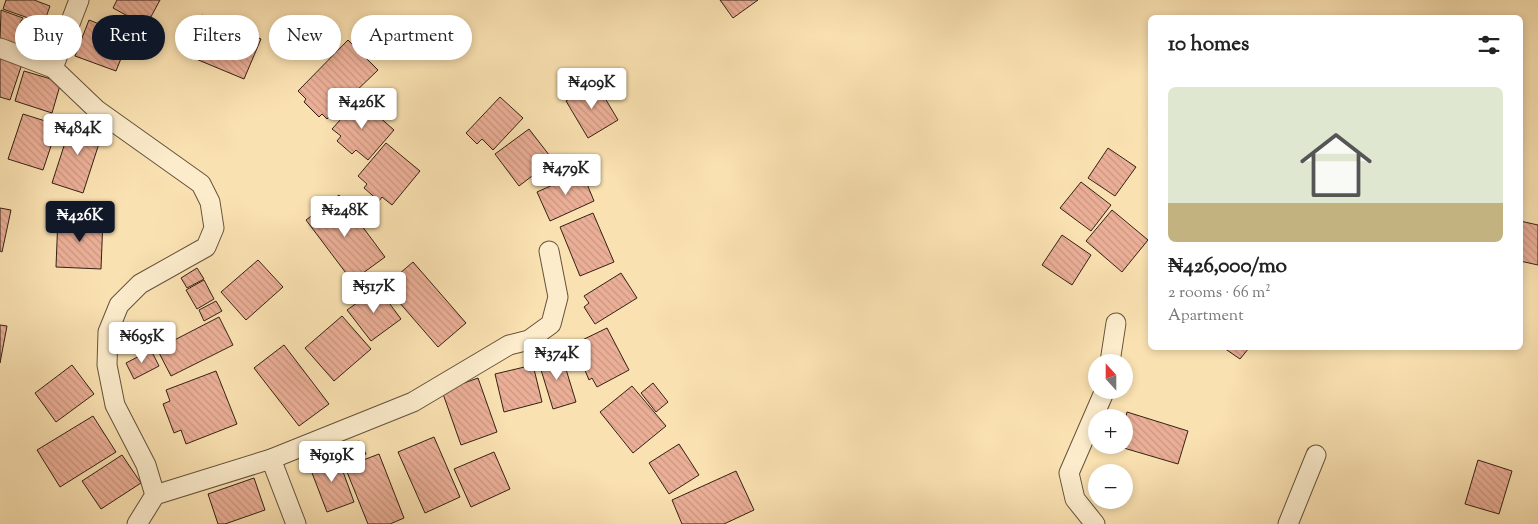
<!DOCTYPE html>
<html lang="en">
<head>
<meta charset="utf-8">
<style>
	body { margin:0; font-family:"Sorts Mill Goudy",serif; background:#f2f2f2; color:#222; height:100vh; display:flex; flex-direction:column; font-size:19px; white-space:nowrap }
	* { box-sizing:border-box; margin:0 }
	p { font-size:16px; color:#767676 }
	.icon { flex:none; width:28px; height:28px; fill:none; stroke:currentColor; stroke-width:2; stroke-linecap:round; stroke-linejoin:round }
	.map { position:relative; flex:1; overflow:hidden }
	.details { position:absolute; left:1148px; top:15px; width:375px; height:335px; display:flex; flex-direction:column; background:#fff; border-radius:8px; box-shadow:0 2px 8px #0003 }
	.details>* { flex:none }
	.banner { position:absolute; left:15px; top:15px; width:475px; height:45px; display:flex; gap:10px }
	.needle { width:32px; rotate:339deg }
	.controls { position:absolute; left:1088px; top:354px; display:grid; gap:10px }
	.controls a { display:grid; place-items:center; width:45px; height:45px; border-radius:50%; background:#fff; box-shadow:0 2px 8px #0003; font-size:25px }
	.price { position:absolute; translate:-50% -42px; padding:0 11px; border-radius:5px; background:#fff; color:#222; font-size:16px; line-height:32px; filter:drop-shadow(0 1px 2px #0008) }
	.price::after { content:''; position:absolute; left:50%; top:30px; width:15px; height:11px; margin-left:-8px; background:inherit; clip-path:polygon(0 0,100% 0,50% 100%) }
	.price.current { background:#111827; color:#fff }
	ul { padding:0; list-style:none }
	li { display:grid; align-content:center; gap:10px; height:265px; padding:0 20px }
	li span { display:grid; place-items:center; height:155px; border-radius:8px; color:#555 }
	li>.icon { margin-inline-start:auto }
	span .icon { width:90px; height:90px; fill:#fffc; stroke-width:1 }
	li b { font-size:21px }
	h2 { display:flex; justify-content:space-between; align-items:center; height:60px; padding:0 20px; font-size:21px }
	.chip { padding:0 18px; border-radius:22px; background:#fff; box-shadow:0 2px 8px #0003; font-size:18px; line-height:45px }
	.chip.current { background:#111827; color:#fff }
	.map>svg:first-child { display:block }
	.building { fill:url(#building-back-hatch); stroke:#332214 }
	.lines { fill:none; stroke-linecap:round; stroke-linejoin:round }
	.minor-casing { stroke:#65523b; stroke-width:21 }
	.minor { stroke:#fceccc; stroke-width:19 }
</style>
</head>
<body>
<div class="map">
<svg width="1538" height="524" viewBox="0 0 1538 524">
	<defs>
		<pattern id="building-back-hatch" width="6" height="6" patternUnits="userSpaceOnUse" patternTransform="scale(1.25)"><rect width="6" height="6" fill="#ebaf97"/><path d="M-1 5l2 2M0 0l6 6M5-1l2 2" fill="none" stroke="#ca9681"/></pattern>
	</defs>
	<rect width="100%" height="100%" fill="#fae1b1"/>
	<filter id="stains"><feTurbulence type="fractalNoise" baseFrequency=".004" numOctaves="4"/><feColorMatrix values="0 0 0 0 .2 0 0 0 0 .09 0 0 0 0 .02 0 0 0 .5 -.17"/></filter>
	<radialGradient id="worn" r=".72"><stop offset=".6" stop-color="#630" stop-opacity="0"/><stop offset="1" stop-color="#630" stop-opacity=".3"/></radialGradient>
	<g class="building">
		<polygon points="6,0 34,0 50,6 33,53 0,41 1,10 23,18 20,23 28,27 31,19 3,9"/>
		<polygon points="117,0 160,0 146,26 113,8"/>
		<polygon points="720,0 758,0 733,18"/>
		<polygon points="202,15 261,39 244,79 184,54"/>
		<polygon points="89,20 130,36 116,71 75,56"/>
		<polygon points="348,40 378,70 327,119 322,114 319,117 304,102 306,99 298,91"/>
		<polygon points="0,57 22,64 10,100 0,97"/>
		<polygon points="24,71 61,82 52,113 15,101"/>
		<polygon points="596,83 618,120 588,138 566,101"/>
		<polygon points="500,97 523,118 493,150 482,139 477,144 466,133"/>
		<polygon points="359,99 394,130 368,160 356,150 352,154 337,141 341,136 332,129"/>
		<polygon points="23,114 58,125 43,170 8,159"/>
		<polygon points="73,118 104,128 83,193 52,183"/>
		<polygon points="529,129 553,160 519,186 495,154"/>
		<polygon points="386,143 420,171 392,205 382,197 379,201 364,188 367,184 358,176"/>
		<polygon points="1108,148 1136,167 1115,196 1088,178"/>
		<polygon points="582,172 594,201 550,221 537,192"/>
		<polygon points="1081,182 1111,205 1091,231 1060,208"/>
		<polygon points="339,195 385,257 352,281 306,220"/>
		<polygon points="0,208 11,210 2,252 0,251"/>
		<polygon points="1112,210 1148,240 1122,272 1086,241"/>
		<polygon points="593,213 614,262 580,276 560,227"/>
		<polygon points="58,217 103,219 101,269 56,267"/>
		<polygon points="1520,221 1538,225 1538,265 1520,261"/>
		<polygon points="1062,235 1091,255 1072,285 1042,265"/>
		<polygon points="258,260 283,287 246,320 221,292"/>
		<polygon points="413,262 466,323 438,347 385,286"/>
		<polygon points="197,268 204,279 187,288 181,278"/>
		<polygon points="621,273 637,298 595,324 584,307 589,303 584,296"/>
		<polygon points="204,280 214,299 197,309 186,290"/>
		<polygon points="378,288 401,319 371,341 347,310"/>
		<polygon points="216,301 222,311 204,321 199,310"/>
		<polygon points="342,316 371,349 334,381 305,348"/>
		<polygon points="219,317 233,345 171,376 157,349"/>
		<polygon points="0,325 7,326 0,363"/>
		<polygon points="607,328 629,370 597,387 592,378 589,380 574,344"/>
		<polygon points="284,345 329,404 299,426 254,368"/>
		<polygon points="1224,348 1249,348 1240,359"/>
		<polygon points="151,350 159,366 134,379 126,363"/>
		<polygon points="561,353 576,402 553,409 538,360"/>
		<polygon points="72,365 94,394 56,422 35,393"/>
		<polygon points="533,365 542,402 504,412 495,374"/>
		<polygon points="216,371 237,424 186,444 181,430 174,433 163,404 170,401 166,390"/>
		<polygon points="478,378 497,432 461,445 442,391"/>
		<polygon points="653,383 668,402 656,412 641,393"/>
		<polygon points="632,386 666,426 633,453 600,412"/>
		<polygon points="1127,412 1188,431 1178,464 1117,446 1124,445 1124,424"/>
		<polygon points="93,416 116,452 60,487 37,450"/>
		<polygon points="434,437 460,497 425,513 398,452"/>
		<polygon points="359,441 366,454 349,463 342,450"/>
		<polygon points="679,444 699,475 669,494 649,463"/>
		<polygon points="494,452 510,489 471,507 454,469"/>
		<polygon points="379,454 404,518 390,524 368,524 345,467"/>
		<polygon points="122,455 141,483 101,509 82,481"/>
		<polygon points="337,455 354,502 327,512 309,465"/>
		<polygon points="1478,460 1512,471 1499,514 1465,504"/>
		<polygon points="736,471 754,510 724,524 682,524 672,500"/>
		<polygon points="254,478 265,510 225,524 218,524 208,494"/>
	</g>
	<g class="lines">
		<g class="minor-casing">
			<g id="minor">
				<polyline points="0,48 53,68 97,110 201,184 210,202 214,228 206,247 140,284 119,305 108,332 107,365 115,405 146,465 155,495"/>
				<polyline points="53,68 79,0"/>
				<polyline points="1110,362 1116,323"/>
				<polyline points="271,459 296,524"/>
				<polyline points="137,524 155,495 271,459 413,402 509,345 529,340 551,324 558,297 549,251"/>
				<polyline points="1095,524 1075,499 1069,473 1105,390"/>
				<polyline points="1288,524 1316,455"/>
			</g>
		</g>
		<use href="#minor" class="minor"/>
	</g>
	<rect width="100%" height="100%" filter="url(#stains)"/>
	<rect width="100%" height="100%" fill="url(#worn)"/>
</svg>
<div class="controls">
<a><svg class="needle" viewBox="-14 -14 28 28"><path d="M0-13l5 13h-10z" fill="#e53935"/><path d="M0 13l5-13h-10z" fill="#767676"/></svg></a>
<a>+</a>
<a>−</a>
</div>
<b class="price" style="left:592px;top:110px">₦409K</b>
<b class="price" style="left:362px;top:130px">₦426K</b>
<b class="price" style="left:78px;top:156px">₦484K</b>
<b class="price" style="left:566px;top:196px">₦479K</b>
<b class="price" style="left:345px;top:238px">₦248K</b>
<b class="price current" style="left:80px;top:243px">₦426K</b>
<b class="price" style="left:374px;top:314px">₦517K</b>
<b class="price" style="left:142px;top:364px">₦695K</b>
<b class="price" style="left:557px;top:381px">₦374K</b>
<b class="price" style="left:332px;top:483px">₦919K</b>
<div class="banner">
<a class="chip">Buy</a>
<a class="chip current">Rent</a>
<a class="chip">Filters</a>
<a class="chip">New</a>
<a class="chip">Apartment</a>
</div>
<section class="details">
<h2>10 homes<svg class="icon" aria-label="filters" viewBox="0 0 24 24"><path d="M4 7h16M4 17h16"/><circle cx="9" cy="7" r="2"/><circle cx="15" cy="17" r="2"/></svg></h2>
<ul>
<li><span style="background:linear-gradient(#dfe7d0 75%,#c2b280 0)"><svg class="icon" aria-label="home" viewBox="0 0 24 24"><path d="M3 11l9-7 9 7M6 9v11h12V9"/></svg></span><div><b>₦426,000/mo</b><p>2 rooms · 66 m²</p><p>Apartment</p></div></li>
</ul>
</section>
</div>
</body>
</html>
